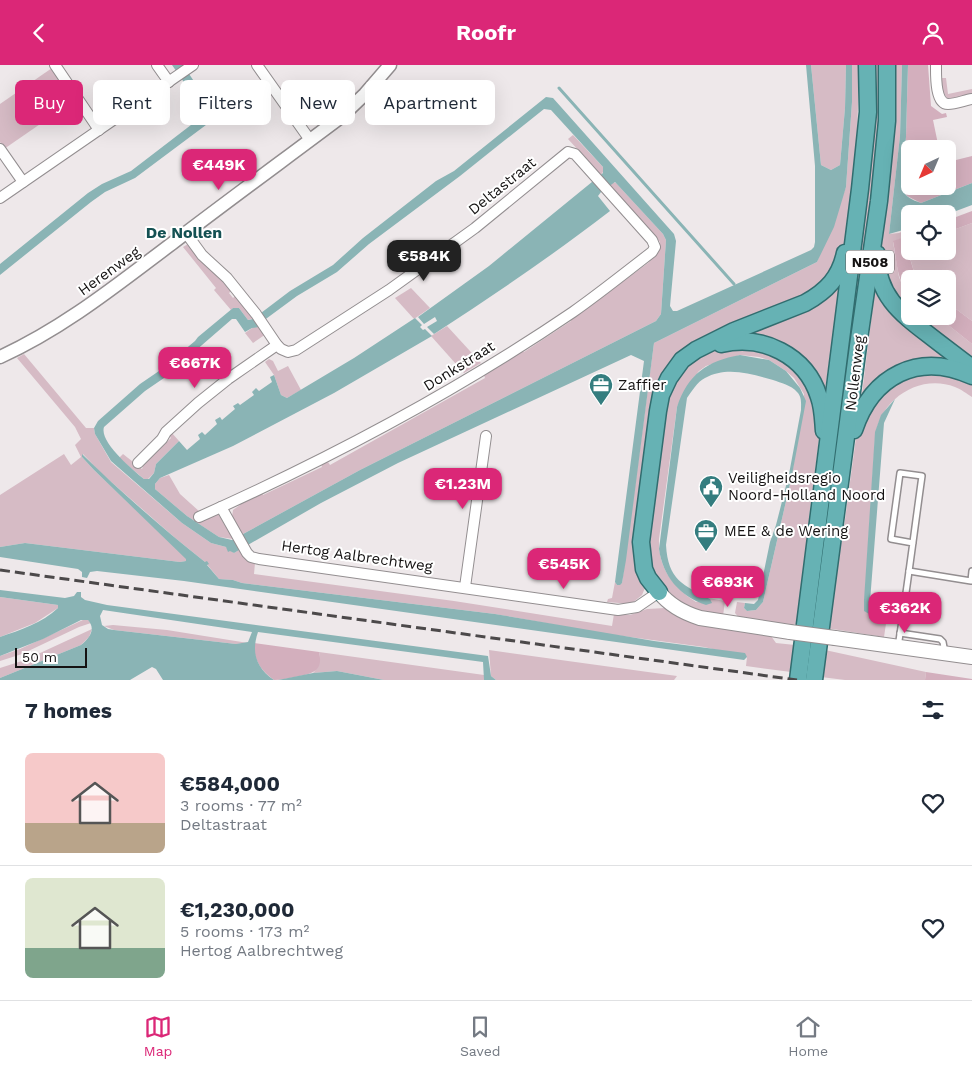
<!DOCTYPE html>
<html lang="en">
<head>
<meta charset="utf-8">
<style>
	body { margin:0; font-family:"Work Sans",sans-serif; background:#f2f2f3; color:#1f2937; height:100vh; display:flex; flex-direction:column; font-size:19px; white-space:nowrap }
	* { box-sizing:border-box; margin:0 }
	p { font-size:16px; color:#747a83 }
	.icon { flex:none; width:28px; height:28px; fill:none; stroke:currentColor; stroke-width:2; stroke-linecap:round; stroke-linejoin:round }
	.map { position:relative; height:615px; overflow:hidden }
	.details { display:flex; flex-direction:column; background:#fff; flex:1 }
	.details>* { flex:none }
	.banner { position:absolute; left:15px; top:15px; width:500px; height:45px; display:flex; gap:10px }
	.needle { width:32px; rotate:224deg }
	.tools { position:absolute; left:901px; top:75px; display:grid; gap:10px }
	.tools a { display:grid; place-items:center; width:55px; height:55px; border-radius:8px; background:#fff; box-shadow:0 5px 20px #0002; font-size:25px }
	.scale { position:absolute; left:15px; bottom:12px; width:72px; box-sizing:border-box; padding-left:5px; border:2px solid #151313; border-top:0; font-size:14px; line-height:18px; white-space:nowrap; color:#151313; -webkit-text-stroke:4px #fff; paint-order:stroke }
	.price { position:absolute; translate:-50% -42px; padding:0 11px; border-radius:10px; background:#db2777; color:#fff; font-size:16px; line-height:32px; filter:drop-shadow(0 1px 2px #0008) }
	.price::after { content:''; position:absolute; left:50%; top:30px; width:15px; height:11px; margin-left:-8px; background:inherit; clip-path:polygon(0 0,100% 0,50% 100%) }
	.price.selected { background:#222; color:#fff }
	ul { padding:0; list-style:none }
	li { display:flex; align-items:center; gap:15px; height:125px; padding:0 25px }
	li+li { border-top:1px solid #e0e1e3 }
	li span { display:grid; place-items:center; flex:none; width:140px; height:100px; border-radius:8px; color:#555 }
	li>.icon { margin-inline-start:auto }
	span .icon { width:60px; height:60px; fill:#fffc; stroke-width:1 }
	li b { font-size:21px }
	h2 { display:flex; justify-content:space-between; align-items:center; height:60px; padding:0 25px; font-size:21px }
	.chip { padding:0 18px; border-radius:8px; background:#fff; box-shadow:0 5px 20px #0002; font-size:18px; line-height:45px }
	.chip.selected { background:#db2777; color:#fff }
	header { display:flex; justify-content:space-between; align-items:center; height:65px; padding:0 25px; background:#db2777; color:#fff; font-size:22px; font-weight:700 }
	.dock { display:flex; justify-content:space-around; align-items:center; height:70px; border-top:1px solid #e0e1e3; background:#fff; font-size:14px; color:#747a83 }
	.dock a { display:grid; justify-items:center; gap:2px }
	.dock .selected { color:#db2777 }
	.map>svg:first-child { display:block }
	.green { fill:#d6bbc5 }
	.forest { fill:#d3afbd }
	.water { fill:#8ab4b5; fill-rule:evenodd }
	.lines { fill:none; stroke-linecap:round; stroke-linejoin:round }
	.stream { stroke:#8ab4b5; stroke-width:3 }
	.service-casing { stroke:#938e90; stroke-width:8 }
	.minor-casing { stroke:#938e90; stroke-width:12 }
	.tertiary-casing { stroke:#938e90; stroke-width:15 }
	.secondary-casing { stroke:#938e90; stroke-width:16 }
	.trunk-casing { stroke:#316d6f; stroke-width:19 }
	.service { stroke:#fff; stroke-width:5 }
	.minor { stroke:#fff; stroke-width:10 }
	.tertiary { stroke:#fff; stroke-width:12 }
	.secondary { stroke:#fff; stroke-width:14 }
	.trunk { stroke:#66b2b4; stroke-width:16 }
	.rail { stroke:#4c494a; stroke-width:3; stroke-dasharray:10 5; stroke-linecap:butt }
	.secondary-bridge-casing { stroke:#938e90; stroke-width:16; stroke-linecap:butt }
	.secondary-bridge { stroke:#fff; stroke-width:14 }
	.labels { text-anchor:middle; stroke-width:4; stroke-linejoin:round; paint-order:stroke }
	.shield { fill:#fff; stroke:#5b5a5a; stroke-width:1 }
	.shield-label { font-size:14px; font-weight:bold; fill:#151313 }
	.street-label { font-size:15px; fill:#151313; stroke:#fff }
	.poi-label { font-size:15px; fill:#151313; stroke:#fff; text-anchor:start }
	.neighbourhood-label { font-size:16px; font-weight:bold; fill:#145153; stroke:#fff }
</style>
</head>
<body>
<header><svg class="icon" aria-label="back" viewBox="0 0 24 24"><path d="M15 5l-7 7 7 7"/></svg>Roofr<svg class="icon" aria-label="person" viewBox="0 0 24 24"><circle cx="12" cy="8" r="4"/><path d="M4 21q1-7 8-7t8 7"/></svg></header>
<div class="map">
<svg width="972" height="615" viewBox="0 0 972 615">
	<rect width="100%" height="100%" fill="#eee8ea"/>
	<g class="green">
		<polygon points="811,0 846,0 845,43 840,100 831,105 821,100"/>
		<polygon points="852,0 859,0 857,77 854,112 843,188 821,224 721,269 657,328 645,523 642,530 631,539 607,537 608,534 612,533 615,517 617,520 622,518 654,278 817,197 846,122 852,37"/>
		<polygon points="874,0 882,0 881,36 872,136 833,427 828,426"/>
		<path d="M894 0H902L900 71 889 169 899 168 910 163V170L893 177 899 212 903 222 910 230V251H937L972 279V299C945 278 893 248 884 214 880 202 881 191 882 179 888 120 899 60 894 0Z"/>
		<polygon points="52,3 75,35 4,84 0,77 0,39"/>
		<path d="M942 13H946L948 29 972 24V30C951 35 944 41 941 15Z"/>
		<polygon points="573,70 603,102 603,107 601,110 568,74"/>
		<polygon points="613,117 616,118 663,169 666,175 661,249 656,256 360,405 243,469 232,452 233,445 240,440 239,438 262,428 263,430 322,402 321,399 328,397 330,400 485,313 484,310 521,285 524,287 571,256 570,253 580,245 582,247 648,198 659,186 660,177 610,120"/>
		<polygon points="972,158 972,256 948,238 948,214 916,214 907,182 910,181 910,186 948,186 948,167"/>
		<polygon points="188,179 198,192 232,225 229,228 233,233 236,230 254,253 248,255 239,243 233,243 231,245 214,225 216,223 183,182"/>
		<polygon points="841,214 824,332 801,296 731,273"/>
		<polygon points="876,216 966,303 917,299 861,337"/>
		<polygon points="411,223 430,243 414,254 395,233"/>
		<polygon points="255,261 259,262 266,269 253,278 245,268"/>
		<polygon points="447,261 481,298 464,308 431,271"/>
		<path d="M757 281 801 307 821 359 810 444 805 520 800 560 740 554 735 548 737 537 745 538 744 543 747 546 756 545 763 537 792 410 804 329 794 313 786 306 769 295 759 292 740 290 706 301 699 306 689 319 677 342 659 474C658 503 673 522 696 537L710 534 708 533 725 536 723 551C713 549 701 549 692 545 661 530 650 508 649 474L665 354C666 347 666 340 668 334 675 311 698 287 722 282 733 280 746 281 757 281Z"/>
		<polygon points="24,289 86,363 94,363 95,369 111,397 182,458 211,478 226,482 234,488 239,485 247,495 255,498 254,509 454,536 612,561 614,549 630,550 647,544 665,543 680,553 704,561 771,571 776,578 795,580 791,607 746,601 747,592 704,582 600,568 495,549 242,518 233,515 219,514 205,497 174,472 101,408 83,389 82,392 94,405 187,494 186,496 180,497 25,478 0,482 0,430 64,389 71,400 81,392 75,380 81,374 75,362 17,293"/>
		<polygon points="269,294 273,296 278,306 288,301 301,325 287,333 281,330 274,310 265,297"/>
		<path d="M919 306 972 315V332C967 329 961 324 955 322 918 308 878 336 875 374L864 545 869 549 887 552 884 572 826 563 844 462 857 365 879 327Z"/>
		<polygon points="171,367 179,376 156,399 154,408 148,414 144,414 119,393 123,389 142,404 144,399 171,373 169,371"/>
		<polygon points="169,410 180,429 200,447 195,450 203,455 217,447 233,474 219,472 199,459 187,451 155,424 155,419 160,413"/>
		<polygon points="0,532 58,540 58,543 35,558 0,572"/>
		<polygon points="85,554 88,555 91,558 79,562 22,589 0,596 0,591 20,584"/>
		<polygon points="113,560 167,565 248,578 236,579 114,565 104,561"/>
		<polygon points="92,564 89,572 81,580 0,613 0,603 25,595"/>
		<polygon points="489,585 677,611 674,615 496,615 491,611"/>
		<polygon points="825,585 926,607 925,615 845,615 821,612"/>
		<path d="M319 587 484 610V615H384L337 606 313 608C318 604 321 593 319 587Z"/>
	</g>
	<g class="forest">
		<polygon points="908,0 928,0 931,41 942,49 946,48 947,52 933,55 939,84 910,84 910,121 948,121 948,97 972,91 972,118 921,138 907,131 902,123 906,72"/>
		<polygon points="972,146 972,158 948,167 948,155"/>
		<path d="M910 170V181L907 183 916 214H910V230C896 216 897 195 893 176Z"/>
		<polygon points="948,238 972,256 972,279 937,251 948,251"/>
		<path d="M254 578 319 587C324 607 311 609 295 612 288 613 281 615 274 615 261 606 253 594 254 578Z"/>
		<polygon points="926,607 972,614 972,615 925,615"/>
	</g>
	<g class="water">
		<polygon points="172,0 183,0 214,46 216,49 214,54 135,113 105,127 91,137 0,210 0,199 88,128 102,119 131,106 204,50 204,46"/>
		<path d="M806 0H811L821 100 831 105 840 100 845 43 846 0H852V37L846 122 834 162 817 197 654 278 626 495 622 518 620 520H617L615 517 644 296 631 290 398 398 321 438 234 488 230 486 228 487 226 482 211 478 182 458 111 396 95 369 94 363 98 356 140 319 159 306 195 276 198 272 233 243H239L248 255 253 254 290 226 333 200 363 173 436 116 454 106 546 32 553 33 674 169 676 176 670 241 673 246H677L811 185 814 182 815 177V101ZM544 44 551 45 603 102V108L489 201 418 252 424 259 435 252 437 256 427 262 434 269C494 230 553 190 610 146L598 131 601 127 615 117 663 169 666 175 661 249 656 256 360 405 232 475 219 472 187 451 155 424V419L160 413 233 381 334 328 432 271 425 264 423 265 420 262 422 260 415 253 354 293 287 333 281 330 274 310 270 312 272 317 259 326 256 323 252 327 254 330 240 340 238 338 233 341 235 344 222 355 220 352 215 355 217 359 205 370 202 367 198 370 200 374 187 385 179 376 156 399 154 408 149 414H144C133 405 99 377 104 362L145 326 164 313 232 254H236L245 267 252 263 259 262V259L297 231 337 207 369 179 460 111Z"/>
		<path d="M902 0H908L906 72 902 123C905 132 912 135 921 138L972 118V140L948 149H910V163L889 169 900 71Z"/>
		<path d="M740 290 769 295 786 306 800 323 806 336 792 410 763 537 756 545 747 546 744 543 745 538 754 539 758 535 770 477 776 460 789 409 801 345C801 338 802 332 797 327 791 320 781 318 773 315 751 309 727 301 705 313 697 317 692 326 687 333L666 480C668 515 683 520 710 534L712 538 706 540C680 531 663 512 659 484L677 342C688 309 707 296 740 290Z"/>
		<polygon points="895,334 884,358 869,549 864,546 864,535 875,367 881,350"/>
		<path d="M82 389C121 427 162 463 205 497L207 496 209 499 207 500 219 514 233 515 242 518 495 549 654 576 745 588 747 592 744 595 184 516 97 506 90 507 87 513 82 512V507L78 504 0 492V482L25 478 180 497 186 496V494L94 405 82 392Z"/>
		<path d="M0 525 65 533 74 531 77 527H81V532L85 535 107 540 488 591 491 611 496 615H484L483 597 258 567C251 587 256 603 274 615H163L156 604 152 602 130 615H0V613L81 580C90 573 96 564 88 555H81L43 574 0 591V572C20 565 42 558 58 543V540L0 532ZM103 545 252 567 248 577 236 579 114 565 108 564 102 560 100 551Z"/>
		<polygon points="337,606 384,615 278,615 313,608"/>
	</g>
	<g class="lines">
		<polyline class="stream" points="559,23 734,219"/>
		<g class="service-casing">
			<g id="service">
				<polyline points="909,506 971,516 972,506"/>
				<polyline points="900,568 940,574 943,577 945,588"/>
				<path d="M898 582C907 525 914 468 922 411L900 408 891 474 913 478"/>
			</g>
		</g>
		<g class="minor-casing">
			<g id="minor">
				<polyline points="55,0 99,65"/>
				<polyline points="157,0 169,17"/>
				<polyline points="257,0 310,75"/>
				<path d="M936 0C936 10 935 39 948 39 956 39 965 35 972 34"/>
				<polyline points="0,84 23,117"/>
				<polyline points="0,133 193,0"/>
				<path d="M186 168 202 190 227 213 256 249 277 280 281 284 288 287 296 285 389 225 475 163 568 87 575 89 652 175 655 182 652 187C626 207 600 228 573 247 454 328 331 393 199 452"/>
				<polyline points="138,398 162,374 166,367 198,338 228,314 277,280"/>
				<polyline points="221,442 247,488 251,492 259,494 618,545 637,542 659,527"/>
				<polyline points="465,522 486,371"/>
			</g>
		</g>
		<g class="tertiary-casing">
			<path id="tertiary" d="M0 292C64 263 118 219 174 177 229 135 285 94 341 52L365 29 390 0"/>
		</g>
		<g class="secondary-casing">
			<g id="secondary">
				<path d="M659 527C670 541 684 548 700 553L790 567"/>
				<polyline points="835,573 972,592"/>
			</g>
		</g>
		<g class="trunk-casing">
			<g id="trunk">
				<path d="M877 189C876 229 900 248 929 270 943 281 958 292 972 303"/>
				<path d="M721 279C762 269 806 290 819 332 823 343 823 354 824 366"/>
				<path d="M854 365C872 311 918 286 972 311"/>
				<path d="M659 527 648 513 644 504 641 477 658 346 661 330 669 313 682 295 696 285 734 266 805 238C827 226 840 212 845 188"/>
				<polyline points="798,615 860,124 868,47 867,0"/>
				<polyline points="814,615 858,281 879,136 887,56 887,0"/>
			</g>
		</g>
		<use href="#service" class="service"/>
		<use href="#minor" class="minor"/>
		<use href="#tertiary" class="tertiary"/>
		<use href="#secondary" class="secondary"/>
		<use href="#trunk" class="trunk"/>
		<polyline class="rail" points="0,505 797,615"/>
		<g class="secondary-bridge-casing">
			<polyline id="secondary-bridge" points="790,567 835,573"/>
		</g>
		<use href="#secondary-bridge" class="secondary-bridge"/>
	</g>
	<defs>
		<g id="office-pin" transform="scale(1.25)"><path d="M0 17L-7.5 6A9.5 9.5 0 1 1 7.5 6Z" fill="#347d7f" stroke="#fff"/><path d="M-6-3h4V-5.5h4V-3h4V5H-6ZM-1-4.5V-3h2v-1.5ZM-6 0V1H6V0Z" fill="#fff"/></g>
		<g id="civic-pin" transform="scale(1.25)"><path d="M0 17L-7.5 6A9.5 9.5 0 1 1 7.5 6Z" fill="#347d7f" stroke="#fff"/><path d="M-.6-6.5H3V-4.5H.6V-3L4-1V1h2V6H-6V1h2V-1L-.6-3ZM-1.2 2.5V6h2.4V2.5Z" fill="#fff"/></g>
	</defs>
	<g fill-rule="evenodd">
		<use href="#office-pin" x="601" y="320"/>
		<use href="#civic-pin" x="711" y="422"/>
		<use href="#office-pin" x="706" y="466"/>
	</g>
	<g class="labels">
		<rect class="shield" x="846" y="185.5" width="48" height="23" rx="4"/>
		<g class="shield-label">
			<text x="870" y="202">N508</text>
		</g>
		<g class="street-label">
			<text transform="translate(502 121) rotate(-39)" y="5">Deltastraat</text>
			<text transform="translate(109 206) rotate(-36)" y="5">Herenweg</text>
			<text transform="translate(459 301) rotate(-32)" y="5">Donkstraat</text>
			<text transform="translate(855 308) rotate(-83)" y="5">Nollenweg</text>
			<text transform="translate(357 491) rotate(8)" y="5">Hertog Aalbrechtweg</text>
		</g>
		<g class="poi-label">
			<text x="618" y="325">Zaffier</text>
			<text x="728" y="418">Veiligheidsregio<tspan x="728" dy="17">Noord-Holland Noord</tspan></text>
			<text x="724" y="471">MEE &amp; de Wering</text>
		</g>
		<g class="neighbourhood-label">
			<text x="184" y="173">De Nollen</text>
		</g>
	</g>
</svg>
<div class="tools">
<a><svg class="needle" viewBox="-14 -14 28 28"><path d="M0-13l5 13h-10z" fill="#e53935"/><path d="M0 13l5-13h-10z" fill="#747a83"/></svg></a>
<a><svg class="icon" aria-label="locate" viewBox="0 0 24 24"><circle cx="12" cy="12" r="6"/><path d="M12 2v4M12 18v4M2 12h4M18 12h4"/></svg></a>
<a><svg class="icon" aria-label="layers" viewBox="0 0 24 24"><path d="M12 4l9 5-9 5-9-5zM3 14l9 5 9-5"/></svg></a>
</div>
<div class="scale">50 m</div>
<b class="price" style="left:219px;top:126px">€449K</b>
<b class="price selected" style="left:424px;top:217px">€584K</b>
<b class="price" style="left:195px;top:324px">€667K</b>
<b class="price" style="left:463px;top:445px">€1.23M</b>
<b class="price" style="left:564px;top:525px">€545K</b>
<b class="price" style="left:728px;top:543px">€693K</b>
<b class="price" style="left:905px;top:569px">€362K</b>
<div class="banner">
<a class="chip selected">Buy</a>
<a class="chip">Rent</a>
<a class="chip">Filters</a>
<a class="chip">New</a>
<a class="chip">Apartment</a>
</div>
</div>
<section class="details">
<h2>7 homes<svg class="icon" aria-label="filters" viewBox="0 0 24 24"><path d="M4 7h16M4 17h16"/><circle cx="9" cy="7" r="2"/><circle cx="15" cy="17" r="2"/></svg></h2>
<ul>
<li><span style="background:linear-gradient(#f6c9c9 70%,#b9a48a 0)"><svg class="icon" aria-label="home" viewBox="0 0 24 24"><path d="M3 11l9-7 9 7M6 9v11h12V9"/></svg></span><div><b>€584,000</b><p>3 rooms · 77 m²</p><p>Deltastraat</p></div><svg class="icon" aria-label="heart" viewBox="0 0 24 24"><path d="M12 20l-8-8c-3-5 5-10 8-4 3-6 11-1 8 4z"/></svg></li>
<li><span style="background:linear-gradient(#dfe7d0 70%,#7fa58c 0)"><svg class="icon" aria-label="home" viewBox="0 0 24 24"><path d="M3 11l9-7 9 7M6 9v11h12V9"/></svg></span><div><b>€1,230,000</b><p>5 rooms · 173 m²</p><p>Hertog Aalbrechtweg</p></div><svg class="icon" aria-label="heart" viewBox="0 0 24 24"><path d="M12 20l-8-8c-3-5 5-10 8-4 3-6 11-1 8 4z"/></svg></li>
</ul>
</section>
<nav class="dock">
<a class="selected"><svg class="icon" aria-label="map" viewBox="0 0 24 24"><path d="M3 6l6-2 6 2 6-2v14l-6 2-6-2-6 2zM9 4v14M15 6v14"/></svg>Map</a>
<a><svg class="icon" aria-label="saved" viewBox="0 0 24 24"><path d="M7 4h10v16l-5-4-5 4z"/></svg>Saved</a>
<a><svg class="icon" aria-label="home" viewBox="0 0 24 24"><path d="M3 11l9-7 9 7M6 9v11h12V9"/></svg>Home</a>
</nav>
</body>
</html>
